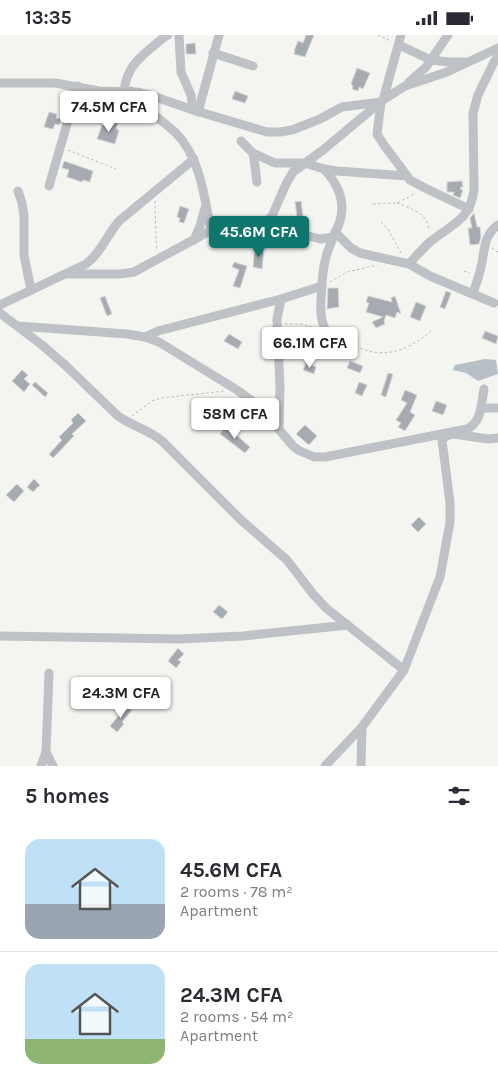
<!DOCTYPE html>
<html lang="en">
<head>
<meta charset="utf-8">
<style>
	body { margin:0; font-family:Karla,sans-serif; background:#f2f2f3; color:#2b2b33; height:100vh; display:flex; flex-direction:column; font-size:19px; white-space:nowrap }
	* { box-sizing:border-box; margin:0 }
	p { font-size:16px; color:#7c7c81 }
	.icon { flex:none; width:28px; height:28px; fill:none; stroke:currentColor; stroke-width:2; stroke-linecap:round; stroke-linejoin:round }
	.map { position:relative; height:731px; overflow:hidden }
	.details { display:flex; flex-direction:column; background:#fff; flex:1 }
	.details>* { flex:none }
	.price { position:absolute; translate:-50% -42px; padding:0 11px; border-radius:5px; background:#fff; color:#222; font-size:16px; line-height:32px; filter:drop-shadow(0 1px 2px #0008) }
	.price::after { content:''; position:absolute; left:50%; top:30px; width:15px; height:11px; margin-left:-8px; background:inherit; clip-path:polygon(0 0,100% 0,50% 100%) }
	.price.on { background:#0f766e; color:#fff }
	ul { padding:0; list-style:none }
	li { display:flex; align-items:center; gap:15px; height:125px; padding:0 25px }
	li+li { border-top:1px solid #e1e1e2 }
	li span { display:grid; place-items:center; flex:none; width:140px; height:100px; border-radius:15px; color:#555 }
	li>.icon { margin-inline-start:auto }
	span .icon { width:60px; height:60px; fill:#fffc; stroke-width:1 }
	li b { font-size:21px }
	h2 { display:flex; justify-content:space-between; align-items:center; height:60px; padding:0 25px; font-size:21px }
	.status { display:flex; justify-content:space-between; align-items:center; height:35px; padding:0 25px; background:#fff; direction:ltr }
	.status svg { height:14px; fill:currentColor }
	.map>svg:first-child { display:block }
	.water { fill:#b7c0c5 }
	.building { fill:#a5abb1; stroke:#d6d6d4 }
	.lines { fill:none; stroke-linecap:round; stroke-linejoin:round }
	.path { stroke:#b6b9bb; stroke-width:1; stroke-dasharray:2.5 2.5; stroke-linecap:butt }
	.minor { stroke:#bec1c5; stroke-width:9 }
</style>
</head>
<body>
<div class="status"><b>13:35</b><svg viewBox="0 0 49 12"><path d="M0 12V9h3v3zM5 12V6h3v6zM10 12V3h3v9zM15 12V0h3v12zM26 1h20v11H26zM47 4h2v5h-2z"/></svg></div>
<div class="map">
<svg width="498" height="731" viewBox="0 0 498 731">
	<rect width="100%" height="100%" fill="#f4f5f1"/>
	<polygon class="water" points="485,324 496,325 498,339 478,346 466,338 453,335 455,330"/>
	<g class="building">
		<polygon points="306,0 314,0 305,22 294,19 295,16 294,16 298,6 303,8"/>
		<polygon points="195,8 196,19 186,19 186,9"/>
		<polygon points="357,33 370,38 363,54 359,52 358,56 352,54 353,51 351,49"/>
		<polygon points="235,56 248,61 245,68 232,64"/>
		<polygon points="49,77 57,79 56,83 61,84 59,90 55,89 53,94 44,92"/>
		<polygon points="109,85 118,88 116,94 119,95 115,109 97,104 102,90 107,91"/>
		<polygon points="64,126 93,136 90,147 83,145 82,147 67,142 69,135 62,133"/>
		<polygon points="462,146 463,152 461,152 460,154 463,155 460,163 453,160 454,157 447,157 447,147"/>
		<polygon points="301,166 303,181 297,182 295,167"/>
		<polygon points="180,171 189,174 184,188 179,187 180,183 177,182"/>
		<polygon points="474,178 477,192 480,192 481,202 479,209 470,210 468,193 472,193 470,183"/>
		<polygon points="255,212 264,213 262,234 253,232"/>
		<polygon points="234,227 247,231 240,253 233,251 239,235 232,232"/>
		<polygon points="328,253 338,253 339,272 327,274"/>
		<polygon points="446,256 451,258 445,274 440,272"/>
		<polygon points="105,261 112,279 107,281 100,263"/>
		<polygon points="368,261 392,267 391,263 395,261 401,279 397,277 395,283 386,280 384,286 385,289 376,293 372,287 383,282 366,277 369,268 366,267"/>
		<polygon points="416,267 426,271 420,286 410,282"/>
		<polygon points="485,296 498,301 496,309 482,303"/>
		<polygon points="229,299 242,307 238,314 224,306"/>
		<polygon points="350,326 363,331 360,338 347,333"/>
		<polygon points="306,328 316,332 314,339 303,335"/>
		<polygon points="22,335 28,340 24,344 30,349 24,357 12,346"/>
		<polygon points="388,338 393,339 386,362 381,360"/>
		<polygon points="35,347 48,358 45,362 32,350"/>
		<polygon points="359,347 367,350 362,361 355,358"/>
		<polygon points="405,355 417,360 410,377 415,380 405,396 398,392 401,388 396,385 407,368 401,365"/>
		<polygon points="436,366 447,370 443,380 432,376"/>
		<polygon points="78,378 86,386 72,399 74,401 53,423 49,419 62,405 59,402 73,388 71,385"/>
		<polygon points="305,390 317,401 309,410 296,399"/>
		<polygon points="226,391 250,412 245,418 220,399"/>
		<polygon points="34,444 40,450 33,457 27,452"/>
		<polygon points="17,449 24,456 14,467 6,460"/>
		<polygon points="419,482 426,489 418,497 411,490"/>
		<polygon points="219,570 228,577 222,584 213,577"/>
		<polygon points="178,613 184,619 178,625 181,627 176,633 168,626"/>
		<polygon points="127,671 132,675 122,687 124,689 117,697 110,691"/>
	</g>
	<g class="lines">
		<g class="path">
			<polyline points="378,0 391,6"/>
			<polyline points="68,115 116,134"/>
			<polyline points="155,166 156,204 157,215"/>
			<path d="M397 168C410 173 429 179 429 196"/>
			<polyline points="373,169 397,168 416,158"/>
			<polyline points="381,187 388,194 401,218"/>
			<polyline points="492,213 498,217"/>
			<polyline points="464,236 470,238"/>
			<polyline points="330,247 347,237 377,230"/>
			<polyline points="285,289 301,289 315,293"/>
			<path d="M337 304C365 315 380 325 409 311 418 306 425 302 432 295"/>
			<polyline points="132,381 152,366 161,363 224,356"/>
		</g>
		<g class="minor">
			<polyline points="179,0 181,37 191,60 193,75"/>
			<polyline points="399,10 431,25 449,27 465,27"/>
			<polyline points="213,18 253,31"/>
			<polyline points="409,47 426,32 448,0"/>
			<polyline points="0,48 55,48 99,56 138,57 153,61 193,75 267,97 280,97 292,95 320,84 342,72 381,67"/>
			<path d="M124 56C127 29 144 19 163 3L168 0"/>
			<path d="M131 56C142 73 161 84 176 98 201 124 204 162 211 195"/>
			<polyline points="383,65 401,0"/>
			<polyline points="381,67 377,99 384,110 410,145 427,154 469,174"/>
			<polyline points="198,77 219,0"/>
			<polyline points="241,106 253,118 275,128 305,128 324,134 337,136 407,141"/>
			<polyline points="253,118 255,131 257,147"/>
			<path d="M324 134C337 148 346 166 340 186 336 198 329 210 326 222 322 236 322 250 321 264 320 278 321 289 329 301"/>
			<polyline points="49,151 78,51"/>
			<polyline points="18,156 22,168 24,181 24,220 31,255"/>
			<polyline points="263,189 272,181 286,149 293,137 323,115 383,65 405,51 447,37 498,13"/>
			<polyline points="335,197 351,213 360,218 409,229 430,241 494,268"/>
			<polyline points="194,205 200,191 205,173"/>
			<path d="M409 229C416 221 423 213 431 206 453 189 471 184 474 154L473 78 478 60 494 27 498 22"/>
			<polyline points="68,239 120,239 134,237 219,191 236,187 245,187 263,189 320,204 333,202"/>
			<path d="M473 258C476 250 479 241 481 232 485 216 483 200 498 190"/>
			<path d="M0 270 86 229C101 218 107 200 119 186L194 124"/>
			<path d="M0 278 42 310 65 330 118 381C132 391 149 395 162 406L241 485 287 525 313 559 326 573 404 635"/>
			<path d="M18 291 127 299 145 302 159 307 237 355 252 366 266 379 293 411 298 415 314 422H325L467 394C482 387 481 369 484 354"/>
			<polyline points="145,302 158,296 281,264 322,251"/>
			<polyline points="481,373 498,373"/>
			<polyline points="279,393 280,352 277,284 281,264"/>
			<polyline points="0,601 179,604 243,601 348,590"/>
			<polyline points="46,717 53,731"/>
			<polyline points="41,731 46,717 49,638"/>
			<polyline points="325,731 362,692"/>
			<polyline points="361,731 362,692 404,635 440,542 450,487 450,468 442,405 446,401 454,399 488,404 498,403"/>
		</g>
	</g>
</svg>
<b class="price" style="left:109px;top:98px">74.5M CFA</b>
<b class="price on" style="left:259px;top:223px">45.6M CFA</b>
<b class="price" style="left:310px;top:334px">66.1M CFA</b>
<b class="price" style="left:235px;top:405px">58M CFA</b>
<b class="price" style="left:121px;top:684px">24.3M CFA</b>
</div>
<section class="details">
<h2>5 homes<svg class="icon" aria-label="filters" viewBox="0 0 24 24"><path d="M4 7h16M4 17h16"/><circle cx="9" cy="7" r="2"/><circle cx="15" cy="17" r="2"/></svg></h2>
<ul>
<li><span style="background:linear-gradient(#bfe0f5 65%,#9aa5b1 0)"><svg class="icon" aria-label="home" viewBox="0 0 24 24"><path d="M3 11l9-7 9 7M6 9v11h12V9"/></svg></span><div><b>45.6M CFA</b><p>2 rooms · 78 m²</p><p>Apartment</p></div></li>
<li><span style="background:linear-gradient(#bfe0f5 75%,#8fb573 0)"><svg class="icon" aria-label="home" viewBox="0 0 24 24"><path d="M3 11l9-7 9 7M6 9v11h12V9"/></svg></span><div><b>24.3M CFA</b><p>2 rooms · 54 m²</p><p>Apartment</p></div></li>
</ul>
</section>
</body>
</html>
